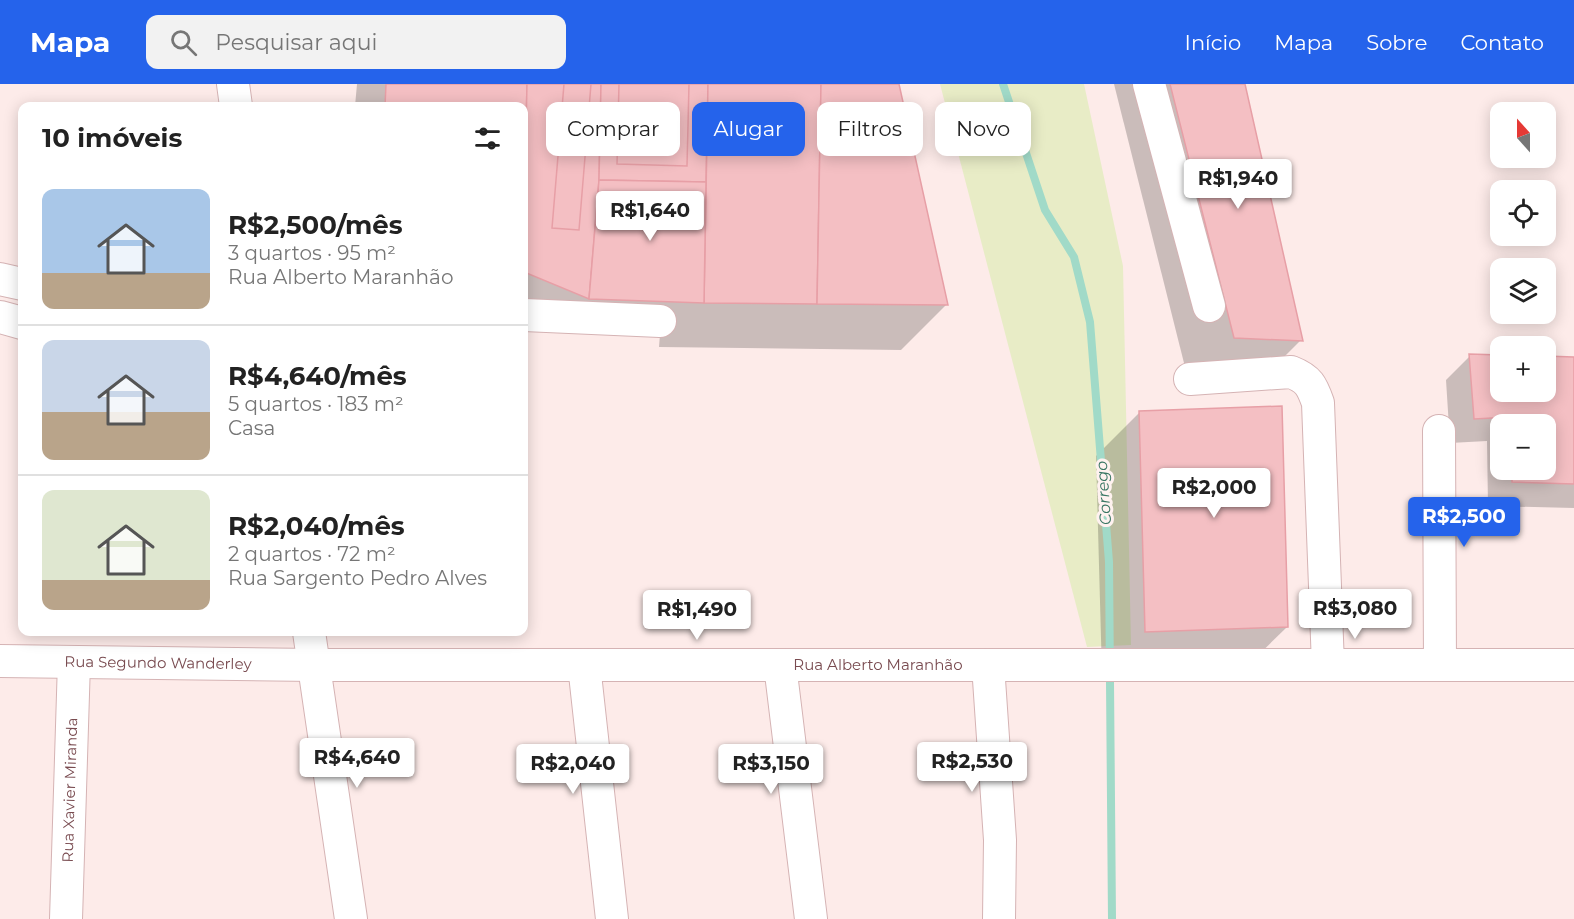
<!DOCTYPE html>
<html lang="pt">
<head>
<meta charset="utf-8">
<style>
	body { margin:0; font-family:Montserrat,sans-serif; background:#f2f2f2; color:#222; height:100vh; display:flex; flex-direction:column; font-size:22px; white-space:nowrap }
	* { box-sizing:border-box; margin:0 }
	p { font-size:20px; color:#767676 }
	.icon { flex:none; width:33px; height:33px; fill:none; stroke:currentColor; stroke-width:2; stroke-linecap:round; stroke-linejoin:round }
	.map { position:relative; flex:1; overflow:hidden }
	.side { position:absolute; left:18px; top:18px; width:510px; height:534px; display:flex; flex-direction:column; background:#fff; border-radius:12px; box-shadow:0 3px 15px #0003 }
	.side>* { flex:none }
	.hud { position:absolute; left:546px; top:18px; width:570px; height:54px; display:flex; gap:12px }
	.needle { width:39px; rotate:339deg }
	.tools { position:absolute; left:1490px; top:18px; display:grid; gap:12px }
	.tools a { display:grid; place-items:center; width:66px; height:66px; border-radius:12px; background:#fff; box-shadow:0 3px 15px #0003; font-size:30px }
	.price { position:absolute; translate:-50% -51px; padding:0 14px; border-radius:6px; background:#fff; color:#222; font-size:20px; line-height:39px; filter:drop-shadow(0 2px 3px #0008) }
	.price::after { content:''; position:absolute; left:50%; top:36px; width:18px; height:14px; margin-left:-9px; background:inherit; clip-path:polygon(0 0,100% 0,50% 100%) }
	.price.selected { background:#2563eb; color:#fff }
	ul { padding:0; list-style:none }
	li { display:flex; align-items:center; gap:18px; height:150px; padding:0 24px }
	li+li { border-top:2px solid #e0e0e0 }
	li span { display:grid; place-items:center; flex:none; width:168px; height:120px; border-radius:12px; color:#555 }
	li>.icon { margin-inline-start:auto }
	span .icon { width:72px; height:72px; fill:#fffc; stroke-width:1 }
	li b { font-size:26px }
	h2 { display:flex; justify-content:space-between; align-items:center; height:72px; padding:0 24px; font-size:26px }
	.chip { padding:0 21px; border-radius:12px; background:#fff; box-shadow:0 3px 15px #0003; font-size:21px; line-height:54px }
	.chip.selected { background:#2563eb; color:#fff }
	header { display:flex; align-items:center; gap:36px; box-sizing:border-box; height:84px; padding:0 30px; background:#2563eb; color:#fff }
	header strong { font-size:28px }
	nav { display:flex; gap:33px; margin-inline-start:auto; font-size:21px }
	.search { width:420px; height:54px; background:#f2f2f2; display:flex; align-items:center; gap:15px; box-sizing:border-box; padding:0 21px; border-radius:12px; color:#767676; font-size:22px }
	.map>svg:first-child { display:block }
	.green { fill:#e8ecc6 }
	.shadow { fill:#0003; fill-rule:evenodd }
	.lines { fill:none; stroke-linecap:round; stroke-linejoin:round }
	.stream { stroke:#a1dac8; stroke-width:8 }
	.building { fill:#f4bfc3; stroke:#e79fa6; stroke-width:1.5 }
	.minor-casing { stroke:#d5b3b4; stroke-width:34 }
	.minor { stroke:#fff; stroke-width:32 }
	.labels { text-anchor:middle; stroke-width:6; stroke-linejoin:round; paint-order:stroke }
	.street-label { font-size:15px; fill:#794b50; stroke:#fff2f0 }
	.water-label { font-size:16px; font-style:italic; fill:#3a7764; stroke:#fff2f0 }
</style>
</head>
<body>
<header>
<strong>Mapa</strong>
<div class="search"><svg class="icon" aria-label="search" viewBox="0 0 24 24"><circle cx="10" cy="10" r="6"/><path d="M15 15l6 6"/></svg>Pesquisar aqui</div>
<nav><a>Início</a><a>Mapa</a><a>Sobre</a><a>Contato</a></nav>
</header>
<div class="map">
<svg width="1574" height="835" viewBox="0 0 1574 835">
	<rect width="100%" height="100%" fill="#fdebe9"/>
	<polygon class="green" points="940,0 1084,0 1123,182 1131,561 1087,563"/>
	<g class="shadow">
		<polygon points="357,0 898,0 946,221 901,266 659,263 660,250 524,234 524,22 355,22"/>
		<polygon points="1114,0 1243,0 1301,256 1256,301 1189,299"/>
		<path d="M1470 272 1500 273V308H1545V274H1574V424L1488 422 1487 357 1450 359 1446 296ZM1500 340H1545V386H1500Z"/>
		<polygon points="1140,328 1287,543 1243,586 1102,591 1096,372"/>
	</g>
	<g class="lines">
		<polyline class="stream" points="1003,0 1045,126 1074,173 1090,238 1109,478 1112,835"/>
	</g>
	<g class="building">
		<polygon points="386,0 527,0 524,131 524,22 385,22"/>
		<polygon points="527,0 601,0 599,96 589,215 524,188 524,131"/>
		<polygon points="564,0 591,0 579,146 552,144"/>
		<polygon points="601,0 708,0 706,98 599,96"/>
		<polygon points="619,0 689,0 687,82 617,80"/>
		<polygon points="708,0 821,0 817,220 704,219"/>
		<polygon points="821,0 899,0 948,221 817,220"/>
		<polygon points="1170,0 1245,0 1303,257 1234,254"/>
		<polygon points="599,96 706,98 704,219 589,215"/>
		<polygon points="1469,270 1500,271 1500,308 1545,308 1545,272 1574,273 1574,400 1512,398 1512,386 1545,386 1545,340 1511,340 1510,333 1474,335"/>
		<polygon points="1282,322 1288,543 1145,548 1139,327"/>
	</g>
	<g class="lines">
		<g class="minor-casing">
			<g id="minor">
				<polyline points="233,0 236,22"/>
				<polyline points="1149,0 1209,222"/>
				<polyline points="0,195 22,200"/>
				<polyline points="524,231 660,237"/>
				<polyline points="0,233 22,239"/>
				<path d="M1190 295 1291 288C1309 295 1312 302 1318 319L1328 581"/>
				<polyline points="1439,347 1440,581"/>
				<polyline points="309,548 351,835"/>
				<path id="s1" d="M0 577 314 581H1574"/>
				<polyline points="584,581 612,835"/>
				<polyline points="780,581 811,835"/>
				<polyline points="988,581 1000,756 999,835"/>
				<path id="s2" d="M66 835 74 578"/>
			</g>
		</g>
		<use href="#minor" class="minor"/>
	</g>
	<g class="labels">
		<g class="street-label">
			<text dy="5" stroke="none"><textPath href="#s1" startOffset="158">Rua Segundo Wanderley</textPath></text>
			<text dy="5" stroke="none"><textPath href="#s1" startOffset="878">Rua Alberto Maranhão</textPath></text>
			<text dy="5" stroke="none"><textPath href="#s2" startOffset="129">Rua Xavier Miranda</textPath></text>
		</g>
		<g class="water-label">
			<text transform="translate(1103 409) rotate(-94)" y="6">Corrego</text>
		</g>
	</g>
</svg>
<div class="tools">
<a><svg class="needle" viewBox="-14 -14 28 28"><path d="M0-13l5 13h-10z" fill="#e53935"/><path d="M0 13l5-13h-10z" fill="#767676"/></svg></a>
<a><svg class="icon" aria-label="locate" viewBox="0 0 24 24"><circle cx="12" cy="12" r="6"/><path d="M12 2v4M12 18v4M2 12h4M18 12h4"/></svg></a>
<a><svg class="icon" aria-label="layers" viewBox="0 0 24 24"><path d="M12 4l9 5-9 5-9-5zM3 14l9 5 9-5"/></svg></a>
<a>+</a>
<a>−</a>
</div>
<b class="price" style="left:1238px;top:126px">R$1,940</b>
<b class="price" style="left:650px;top:158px">R$1,640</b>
<b class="price" style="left:1214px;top:435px">R$2,000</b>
<b class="price selected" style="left:1464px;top:464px">R$2,500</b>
<b class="price" style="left:1355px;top:556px">R$3,080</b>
<b class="price" style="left:697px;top:557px">R$1,490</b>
<b class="price" style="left:357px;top:705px">R$4,640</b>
<b class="price" style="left:972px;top:709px">R$2,530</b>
<b class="price" style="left:573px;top:711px">R$2,040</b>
<b class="price" style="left:771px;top:711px">R$3,150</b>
<div class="hud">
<a class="chip">Comprar</a>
<a class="chip selected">Alugar</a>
<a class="chip">Filtros</a>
<a class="chip">Novo</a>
</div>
<section class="side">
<h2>10 imóveis<svg class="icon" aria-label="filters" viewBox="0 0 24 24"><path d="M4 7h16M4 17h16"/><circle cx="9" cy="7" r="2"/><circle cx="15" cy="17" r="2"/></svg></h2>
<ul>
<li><span style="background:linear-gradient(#a9c7e8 70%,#b9a48a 0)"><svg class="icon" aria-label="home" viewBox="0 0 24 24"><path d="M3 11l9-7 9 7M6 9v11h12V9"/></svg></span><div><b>R$2,500/mês</b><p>3 quartos · 95 m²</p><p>Rua Alberto Maranhão</p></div></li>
<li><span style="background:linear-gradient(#c9d6e8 60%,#b9a48a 0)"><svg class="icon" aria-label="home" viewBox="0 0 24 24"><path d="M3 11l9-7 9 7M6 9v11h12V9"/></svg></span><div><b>R$4,640/mês</b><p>5 quartos · 183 m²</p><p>Casa</p></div></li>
<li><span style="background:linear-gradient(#dfe7d0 75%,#b9a48a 0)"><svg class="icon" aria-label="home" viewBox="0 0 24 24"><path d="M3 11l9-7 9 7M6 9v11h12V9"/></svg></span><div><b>R$2,040/mês</b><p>2 quartos · 72 m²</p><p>Rua Sargento Pedro Alves</p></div></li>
</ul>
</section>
</div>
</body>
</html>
